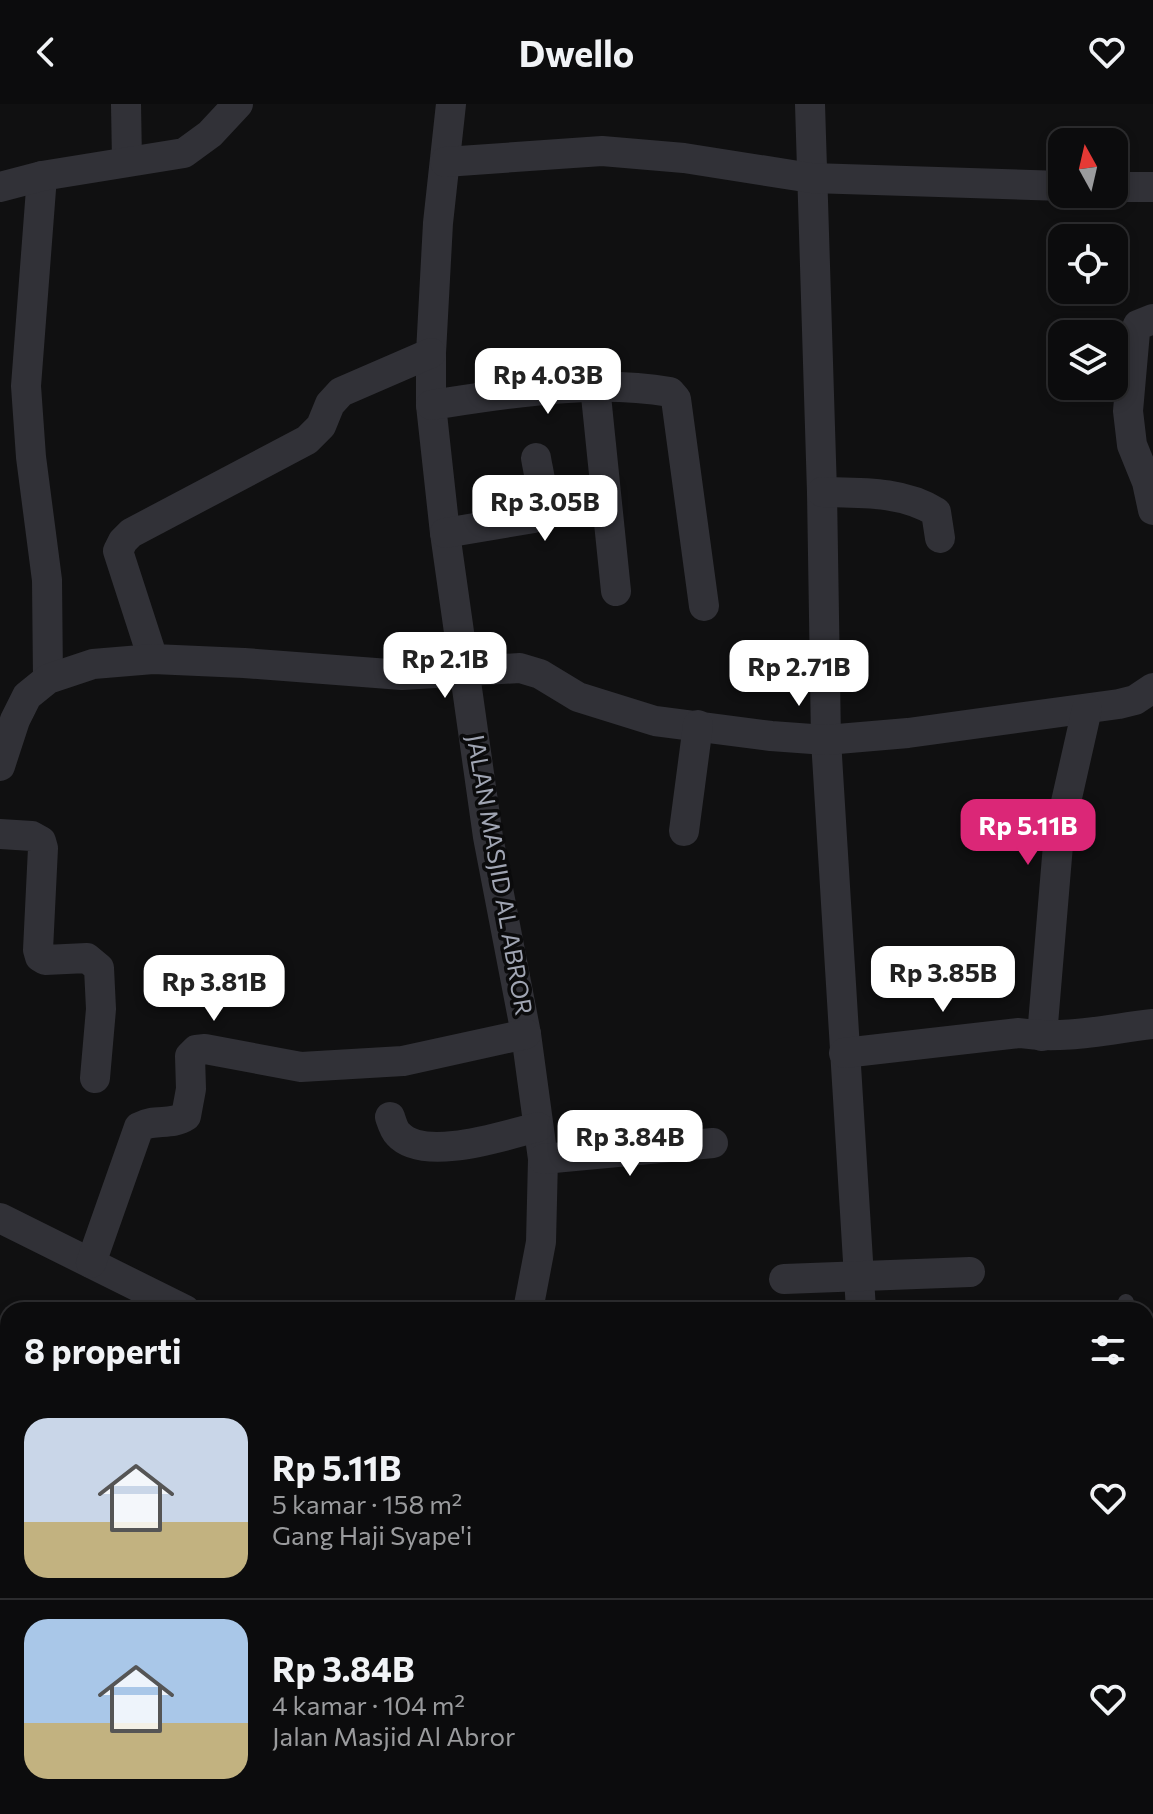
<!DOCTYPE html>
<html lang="id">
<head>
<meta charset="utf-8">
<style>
	body { margin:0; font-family:Commissioner,sans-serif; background:#151516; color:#f1f3f6; height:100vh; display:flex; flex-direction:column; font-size:30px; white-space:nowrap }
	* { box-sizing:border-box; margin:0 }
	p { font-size:26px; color:#9a9b9d }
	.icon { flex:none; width:44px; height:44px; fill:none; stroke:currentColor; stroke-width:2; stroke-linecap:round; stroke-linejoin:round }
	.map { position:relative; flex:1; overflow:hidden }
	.sheet { position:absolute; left:0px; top:1198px; width:1154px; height:512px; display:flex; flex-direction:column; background:#0c0c0d; border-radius:24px 24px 0 0; box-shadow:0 4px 12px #0003,0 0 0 2px #2c2c2e }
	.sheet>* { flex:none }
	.needle { width:52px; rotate:352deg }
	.tools { position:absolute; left:1048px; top:24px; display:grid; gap:16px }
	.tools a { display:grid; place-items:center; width:80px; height:80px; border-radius:16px; background:#0c0c0d; box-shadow:0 4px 12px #0003,0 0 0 2px #2c2c2e; font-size:40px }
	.price { position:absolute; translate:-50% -68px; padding:0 18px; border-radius:16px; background:#fff; color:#222; font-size:26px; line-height:52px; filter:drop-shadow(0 2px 4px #0008) }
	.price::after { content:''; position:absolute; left:50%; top:48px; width:24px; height:18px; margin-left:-12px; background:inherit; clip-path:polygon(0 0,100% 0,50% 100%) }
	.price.on { background:#db2777; color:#fff }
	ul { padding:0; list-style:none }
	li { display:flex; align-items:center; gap:24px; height:200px; padding:0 24px }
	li+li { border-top:2px solid #2c2c2e }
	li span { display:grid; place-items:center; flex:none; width:224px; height:160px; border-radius:24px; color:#555 }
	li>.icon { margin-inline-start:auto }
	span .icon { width:96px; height:96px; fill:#fffc; stroke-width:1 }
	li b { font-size:34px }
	h2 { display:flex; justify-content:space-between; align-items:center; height:96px; padding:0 24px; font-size:34px }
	header { display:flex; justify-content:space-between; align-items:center; height:104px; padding:0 24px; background:#0c0c0d; font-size:36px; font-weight:700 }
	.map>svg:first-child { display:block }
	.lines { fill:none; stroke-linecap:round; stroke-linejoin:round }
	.service { stroke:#313137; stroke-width:16 }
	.minor { stroke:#313137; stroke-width:30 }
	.primary { stroke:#4d4e56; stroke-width:44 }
	.labels { text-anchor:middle; stroke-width:7; stroke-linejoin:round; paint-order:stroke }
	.street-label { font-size:24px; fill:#a0a5b3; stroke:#0b0b0c }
</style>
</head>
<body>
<header><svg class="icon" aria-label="back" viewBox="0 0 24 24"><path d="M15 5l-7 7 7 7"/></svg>Dwello<svg class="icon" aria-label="heart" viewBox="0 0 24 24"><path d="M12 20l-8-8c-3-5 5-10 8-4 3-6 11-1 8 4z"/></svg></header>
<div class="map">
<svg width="1153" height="1710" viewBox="0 0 1153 1710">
	<rect width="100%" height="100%" fill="#101011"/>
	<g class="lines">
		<g class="service">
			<polyline points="1126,1198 1127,1206"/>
			<polyline points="1146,1268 1153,1277"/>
		</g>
		<g class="minor">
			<polyline points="126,0 127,57"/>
			<polyline points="451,0 438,119 431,249 431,301 445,429 488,733 526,930 543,1055 541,1138 528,1206"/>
			<polyline points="810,0 822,388 826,636 861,1206"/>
			<polyline points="445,58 602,47 684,54 811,74 1062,82"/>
			<polyline points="42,72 26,282 31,353 47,476 48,575"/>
			<polyline points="0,83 42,72 184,49 210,30 238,0"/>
			<polyline points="1114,83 1153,83"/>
			<polyline points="1153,215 1138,221 1135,228 1128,307 1132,341 1147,378 1153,406"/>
			<polyline points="595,282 616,487"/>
			<path d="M431 301C511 289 590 275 670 288L676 295 704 502"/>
			<path d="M822 388C862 389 902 387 936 408L940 434"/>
			<path d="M445 429 534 414C548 400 539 373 536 354"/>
			<polyline points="153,555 118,447 123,437 131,429 307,336 321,322 330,300 341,288 431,249"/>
			<polyline points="0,662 15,616 27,592 48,575 93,560 153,555 244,559 402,571 520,564 540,570 578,593 655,617 771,632 826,636 908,629 1119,600 1135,596 1153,584"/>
			<polyline points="684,727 698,621"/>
			<polyline points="0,730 32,732 41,737 43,744 38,846 40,853 45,856 87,854 99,864 101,905 95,974"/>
			<polyline points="1042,932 1059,729 1087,605"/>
			<path d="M844 949 1019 929C1065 936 1108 925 1153 920"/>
			<path d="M390 1013C392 1019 394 1026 398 1030 424 1059 505 1031 538 1023"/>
			<polyline points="543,1055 713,1039"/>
			<polyline points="0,1114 185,1206"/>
			<path d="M91 1159 139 1023C155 1014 171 1022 186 1012L191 985 190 952 196 946 205 945 301 963 403 957 526 930"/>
			<polyline points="784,1175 970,1168"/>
		</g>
		<g class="primary">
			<polyline points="0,1553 8,1556"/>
			<polyline points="0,1599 8,1601"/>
			<polyline points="1146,1644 1153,1646"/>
			<polyline points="0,1656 8,1658"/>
			<polyline points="1146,1694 1153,1696"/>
			<polyline points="187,1702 227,1710"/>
			<polyline points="959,1702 998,1710"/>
			<polyline points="719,1710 780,1702"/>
		</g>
	</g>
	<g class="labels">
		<g class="street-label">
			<text transform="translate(499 771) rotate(80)" y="8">JALAN MASJID AL ABROR</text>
		</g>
	</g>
</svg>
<div class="tools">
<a><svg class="needle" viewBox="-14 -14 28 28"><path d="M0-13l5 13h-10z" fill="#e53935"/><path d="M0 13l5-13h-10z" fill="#9a9b9d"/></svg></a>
<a><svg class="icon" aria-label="locate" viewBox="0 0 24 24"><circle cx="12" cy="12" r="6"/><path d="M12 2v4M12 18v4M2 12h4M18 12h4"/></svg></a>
<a><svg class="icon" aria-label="layers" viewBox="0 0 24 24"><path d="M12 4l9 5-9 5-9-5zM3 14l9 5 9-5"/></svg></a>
</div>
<b class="price" style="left:548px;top:312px">Rp 4.03B</b>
<b class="price" style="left:545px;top:439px">Rp 3.05B</b>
<b class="price" style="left:445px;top:596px">Rp 2.1B</b>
<b class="price" style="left:799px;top:604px">Rp 2.71B</b>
<b class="price on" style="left:1028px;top:763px">Rp 5.11B</b>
<b class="price" style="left:943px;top:910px">Rp 3.85B</b>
<b class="price" style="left:214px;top:919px">Rp 3.81B</b>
<b class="price" style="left:630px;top:1074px">Rp 3.84B</b>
<section class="sheet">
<h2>8 properti<svg class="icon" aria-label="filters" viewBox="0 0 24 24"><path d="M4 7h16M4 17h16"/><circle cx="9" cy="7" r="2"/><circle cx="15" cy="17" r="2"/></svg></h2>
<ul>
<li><span style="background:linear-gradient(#c9d6e8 65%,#c2b280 0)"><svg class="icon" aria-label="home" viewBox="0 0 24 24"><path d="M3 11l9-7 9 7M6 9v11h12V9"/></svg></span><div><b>Rp 5.11B</b><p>5 kamar · 158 m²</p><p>Gang Haji Syape'i</p></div><svg class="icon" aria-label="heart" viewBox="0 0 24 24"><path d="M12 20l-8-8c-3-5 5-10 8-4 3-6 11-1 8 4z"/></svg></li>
<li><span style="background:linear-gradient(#a9c7e8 65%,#c2b280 0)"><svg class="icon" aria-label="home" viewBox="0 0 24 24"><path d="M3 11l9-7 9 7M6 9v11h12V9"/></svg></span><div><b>Rp 3.84B</b><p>4 kamar · 104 m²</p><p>Jalan Masjid Al Abror</p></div><svg class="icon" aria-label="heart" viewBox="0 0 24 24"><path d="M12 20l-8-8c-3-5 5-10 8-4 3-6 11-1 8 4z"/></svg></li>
</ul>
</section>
</div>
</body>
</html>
